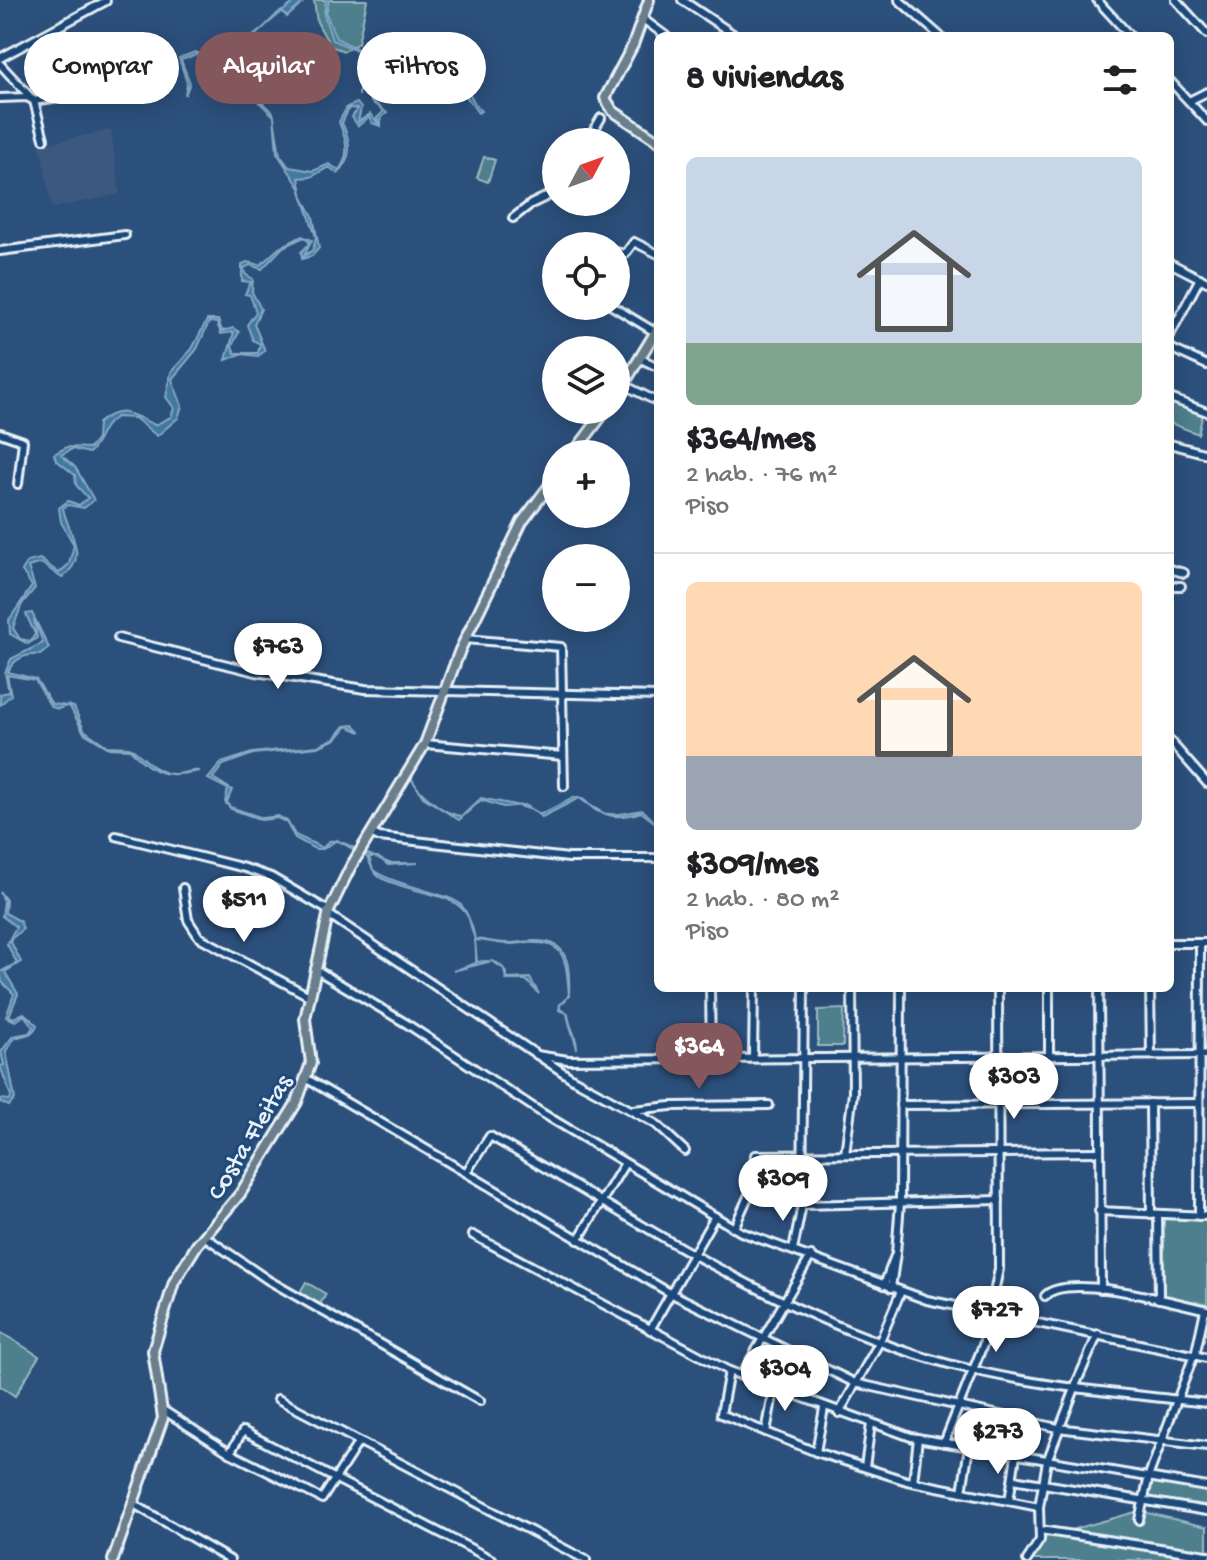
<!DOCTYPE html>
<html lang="es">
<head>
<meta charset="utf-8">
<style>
	body { margin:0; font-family:"Gochi Hand",sans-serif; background:#f2f2f2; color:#202124; height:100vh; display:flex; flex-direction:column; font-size:30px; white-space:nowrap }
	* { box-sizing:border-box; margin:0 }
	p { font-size:26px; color:#757577 }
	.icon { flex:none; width:44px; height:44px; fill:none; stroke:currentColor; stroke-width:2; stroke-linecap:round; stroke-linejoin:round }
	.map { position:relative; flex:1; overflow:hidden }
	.drawer { position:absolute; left:654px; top:32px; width:520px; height:960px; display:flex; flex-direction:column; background:#fff; border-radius:12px; box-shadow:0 4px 20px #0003 }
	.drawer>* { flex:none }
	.banner { position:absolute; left:24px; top:32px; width:510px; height:72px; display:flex; gap:16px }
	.needle { width:52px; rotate:49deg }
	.controls { position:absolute; left:542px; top:128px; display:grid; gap:16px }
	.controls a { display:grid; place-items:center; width:88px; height:88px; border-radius:50%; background:#fff; box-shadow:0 4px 20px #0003; font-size:40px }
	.price { position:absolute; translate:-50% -68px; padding:0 18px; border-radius:28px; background:#fff; color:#222; font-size:26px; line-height:52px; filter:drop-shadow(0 2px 4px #0008) }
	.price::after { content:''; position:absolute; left:50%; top:48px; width:24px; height:18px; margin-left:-12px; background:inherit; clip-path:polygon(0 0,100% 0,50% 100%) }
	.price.selected { background:#84575d; color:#fff }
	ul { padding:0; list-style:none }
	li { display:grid; align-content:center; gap:16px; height:424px; padding:0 32px }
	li+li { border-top:2px solid #e0e0e0 }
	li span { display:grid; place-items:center; height:248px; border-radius:12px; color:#555 }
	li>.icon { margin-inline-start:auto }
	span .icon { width:144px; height:144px; fill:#fffc; stroke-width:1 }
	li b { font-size:34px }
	h2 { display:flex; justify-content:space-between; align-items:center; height:96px; padding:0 32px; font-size:34px }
	.chip { padding:0 28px; border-radius:36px; background:#fff; box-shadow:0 4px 20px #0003; font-size:28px; line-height:72px }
	.chip.selected { background:#84575d; color:#fff }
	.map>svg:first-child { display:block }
	.built { fill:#3c587e }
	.green { fill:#4d808c; stroke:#9ab8c2; stroke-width:2 }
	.water { fill:#4379a0; stroke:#85a9c3; stroke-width:2 }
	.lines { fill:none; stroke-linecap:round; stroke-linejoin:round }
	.minor-casing { stroke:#e8f1f8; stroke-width:12 }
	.major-casing { stroke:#e8f1f8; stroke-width:14 }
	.minor { stroke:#1f4a7a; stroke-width:6 }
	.major { stroke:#6b7e8b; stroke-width:8 }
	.labels { text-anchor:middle; stroke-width:6; stroke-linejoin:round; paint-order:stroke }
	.street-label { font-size:26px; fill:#e8f1f8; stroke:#1f4a7a }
</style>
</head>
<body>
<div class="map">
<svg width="1207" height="1560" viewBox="0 0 1207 1560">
	<rect width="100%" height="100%" fill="#2c507c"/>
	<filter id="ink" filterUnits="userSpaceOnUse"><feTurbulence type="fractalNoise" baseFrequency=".0125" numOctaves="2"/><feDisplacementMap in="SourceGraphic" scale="16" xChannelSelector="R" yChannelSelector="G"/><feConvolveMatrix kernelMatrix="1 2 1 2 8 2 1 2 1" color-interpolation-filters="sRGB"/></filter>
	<g filter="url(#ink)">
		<polygon class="built" points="111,130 120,194 52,208 40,145"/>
		<g class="green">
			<polygon points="314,0 367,0 358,43 344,51 330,46 317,22"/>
			<polygon points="484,157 495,160 488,182 477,178"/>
			<polygon points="1170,400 1203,413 1198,434 1170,423"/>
			<polygon points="844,1009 843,1046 818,1046 818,1010"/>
			<polygon points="1164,1219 1207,1220 1207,1304 1164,1296"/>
			<polygon points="306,1282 326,1294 319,1306 299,1294"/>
			<polygon points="0,1332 39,1356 15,1396 0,1386"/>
			<polygon points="1151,1482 1206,1491 1207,1505 1148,1498"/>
			<polygon points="1139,1511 1207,1527 1207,1560 1033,1560 1046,1537"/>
		</g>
		<g class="water">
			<path d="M292 0H306L287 17 282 11 278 13C261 31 245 46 224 57V68L217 48C211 57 207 60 198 54L181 60 190 83 185 95 187 83 179 58 195 52 207 56 216 47 223 56C249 43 269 21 292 4Z"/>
			<path d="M326 0H329L326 14 336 38 360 50 368 68C381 65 451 78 463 86 472 92 472 104 481 111L478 113 458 85C432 81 396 61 370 70L367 81H361L360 85 371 95 372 101 387 113 381 118V126L372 123 369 117 358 126 352 117 357 109 349 108 342 123C352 143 352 158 338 174L329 167 311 177 299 178 303 198 313 216 319 248 312 256 302 259 301 252 310 243 304 237 283 247 262 269 250 265 244 268 245 274 253 279 252 292 261 309 254 324 265 351 258 356 241 354 226 360 234 332 221 334 217 323 209 322 197 349 172 379 182 406 178 418 157 436 135 418 116 417C100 427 102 441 89 453L72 449 61 455 75 467 94 500 84 508 68 505 63 508C68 534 91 556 62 578L41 563 28 567 35 588 22 604 13 628 20 639 31 641 35 634 26 614 32 613 49 648 40 655C25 654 14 658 8 672L36 679 52 704 74 707 84 730 107 746 129 747C144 756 154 773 173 774 183 775 188 769 199 771 167 777 155 777 130 749L109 748 84 733 69 705 58 709 51 707 35 680 7 675 11 695 0 705V694L9 692 5 673 11 659 43 643 34 619 37 638 28 644 10 634 9 620 32 586 22 571 27 562 40 559 59 573 69 564 74 545 61 522 59 508 68 501 79 505 88 498 76 485 75 475 56 460 54 454 67 447 90 448 97 439 98 423C122 404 131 415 155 425L171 417 174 408 166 397 171 372 192 349 207 320H218L222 331 233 328 239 332 232 346 235 353H258L260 344 253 340 247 325 256 312 250 295 245 294 251 282 242 281V265L247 262 260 265 279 248 302 236 312 240 304 256 313 250 316 237 300 188 277 153 274 116 225 71 273 112 280 155 289 167 313 171 329 164 339 170C351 154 346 139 339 122L347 107 357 103 361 108 358 122 370 114 379 124 377 118 384 111 371 102V96L360 87 359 96V80L367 79 368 69 358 55 359 51 332 40 324 15Z"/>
			<path d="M354 725 361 732 347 726 336 739 318 747 253 754 223 765 213 778 232 790 227 802 230 807 263 818 278 816 287 821 295 835 323 848 329 841C341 840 345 844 357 849L356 851 337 840 323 849H315L295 838 286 822 277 818 262 820 231 809 225 802 228 789 208 779 221 763 252 753 318 746 335 738 345 726Z"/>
			<path d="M410 776C417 792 444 815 462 816L481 798C502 803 521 804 541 814L575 797C587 798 587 806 597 811 613 818 627 812 643 810L658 825 641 812C611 822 603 814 579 798L542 817 525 805 503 807 481 800 459 820 423 797Z"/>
			<path d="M363 852 389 863H418L388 865 378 857H369L373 870C392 885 453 894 461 905 471 916 470 928 475 939 487 940 501 944 512 943 544 939 568 937 569 977 569 991 572 996 560 1005V1009L568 1014C569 1028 577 1034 577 1049 574 1037 569 1026 567 1013L559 1010 560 1004 569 996C566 948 562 939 512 944 500 945 487 940 475 940L477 962C492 959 504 961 508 979L530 978 539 994 526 980H506L504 969 492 961 453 971 476 963C478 885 437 903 383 879 371 874 370 858 363 852Z"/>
			<path d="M0 892 6 900 5 913 20 921 23 929 10 940 21 962 5 972 18 994 9 1016 14 1018 24 1013 37 1025C32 1038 23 1033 14 1039L6 1051 15 1099 9 1106 0 1102V1099L10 1100 11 1096 0 1066 4 1065 1 1052 13 1036 29 1033 33 1027 24 1015 16 1021 6 1017 14 994 2 982 0 972 17 963 7 944 16 927 2 916 4 901Z"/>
		</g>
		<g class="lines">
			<g class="minor-casing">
				<g id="minor">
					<polyline points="682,0 736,36"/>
					<polyline points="899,0 940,36"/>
					<polyline points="1097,0 1130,36"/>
					<polyline points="1176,0 1207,34"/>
					<polyline points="643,19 666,36"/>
					<polyline points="0,58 106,1"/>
					<polyline points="0,64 34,101 44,139"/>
					<polyline points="1170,81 1207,121"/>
					<polyline points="0,98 27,97 34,101 101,90"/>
					<polyline points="1189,101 1207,92"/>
					<polyline points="587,142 601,118"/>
					<polyline points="513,218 531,204 556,192"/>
					<polyline points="0,251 125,235"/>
					<polyline points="616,252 625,254 634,242 658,254"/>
					<polyline points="1170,263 1207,282"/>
					<polyline points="612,306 655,332"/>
					<polyline points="1170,335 1200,278"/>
					<polyline points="569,346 575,350"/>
					<polyline points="1170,348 1207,365"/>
					<polyline points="641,359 658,367"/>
					<polyline points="616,375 627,381"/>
					<polyline points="624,385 658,402"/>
					<polyline points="1170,398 1207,412"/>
					<polyline points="0,433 23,441 18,484"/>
					<polyline points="1170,444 1207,454"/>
					<polyline points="1170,569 1184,573"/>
					<polyline points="1170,586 1181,586"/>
					<polyline points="118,638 256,672 365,689 658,696"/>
					<polyline points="465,639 561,647 564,786"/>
					<polyline points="1170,741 1207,783"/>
					<polyline points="425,744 563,756"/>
					<polyline points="371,833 379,837 569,858 658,858"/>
					<polyline points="116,836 245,868 271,877 329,911"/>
					<polyline points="183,888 188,920 199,937 309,996"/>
					<polyline points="328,914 573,1079 656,1124 685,1151"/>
					<polyline points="1170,943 1207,943"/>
					<polyline points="315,969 407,1024 542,1113 741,1232 927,1300 1207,1358"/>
					<polyline points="710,988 711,1058"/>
					<polyline points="1049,988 1049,1055"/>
					<polyline points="1099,988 1101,1289"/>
					<polyline points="1150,988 1151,1055"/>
					<polyline points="537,1055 568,1060 1207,1055"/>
					<polyline points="753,1057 754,988"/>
					<polyline points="307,1079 670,1293 855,1383 1058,1428 1207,1446"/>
					<polyline points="1150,1103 1151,1214"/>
					<polyline points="900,1105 1199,1103"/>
					<polyline points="633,1110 671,1106 769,1105"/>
					<polyline points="845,1154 853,1093 852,988"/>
					<path d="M467 1171 490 1136C644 1224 798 1330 973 1370 1049 1388 1130 1394 1207 1403"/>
					<polyline points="802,1205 999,1200"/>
					<polyline points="1099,1211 1207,1216"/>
					<polyline points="1158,1214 1159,1299"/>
					<polyline points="1199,1216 1200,943"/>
					<polyline points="734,1228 752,1188 755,1155 1099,1152"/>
					<polyline points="473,1235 729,1371 911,1437 1207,1487"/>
					<polyline points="204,1236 268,1280 480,1401"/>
					<polyline points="578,1240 625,1163"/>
					<polyline points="793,1250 802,1205 804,988"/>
					<polyline points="896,1253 900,1203 901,988"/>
					<polyline points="884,1285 896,1253 891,1288"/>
					<path d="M1045 1296C1067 1272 1176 1303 1207 1310"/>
					<polyline points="650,1330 715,1216"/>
					<polyline points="1195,1356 1205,1310"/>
					<polyline points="729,1371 721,1414 816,1452 907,1481 1039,1507"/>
					<polyline points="741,1376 811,1256"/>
					<polyline points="1075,1386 1098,1334"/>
					<polyline points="278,1399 586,1560"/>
					<polyline points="163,1410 230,1453 322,1499 358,1443"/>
					<polyline points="839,1413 880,1341 901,1291"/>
					<polyline points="766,1432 774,1389"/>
					<polyline points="944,1443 983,1345 999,1269 998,988"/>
					<polyline points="816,1452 824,1408"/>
					<polyline points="230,1453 243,1431 493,1560"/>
					<polyline points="865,1467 871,1424"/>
					<polyline points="1013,1479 1207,1511"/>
					<polyline points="913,1482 918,1438"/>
					<polyline points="962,1492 969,1447"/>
					<polyline points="1009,1501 1016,1455"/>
					<polyline points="132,1503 230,1560"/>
					<polyline points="1139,1520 1150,1472 1194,1355"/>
					<polyline points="1040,1530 1207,1555"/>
					<polyline points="1027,1560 1040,1540 1039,1507 1047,1461 1076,1386"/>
				</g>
			</g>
			<g class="major-casing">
				<g id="major">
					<polyline points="649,0 633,45 605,98 613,111 658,141"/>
					<polyline points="616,397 658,328"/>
					<polyline points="573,454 606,410"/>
					<polyline points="113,1560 163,1418 153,1351 174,1282 197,1245 240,1194 297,1102 311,1063 305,1019 329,911 350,868 425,744 460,650 522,522 556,477"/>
				</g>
			</g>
			<use href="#minor" class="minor"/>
			<use href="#major" class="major"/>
		</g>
	</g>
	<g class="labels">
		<g class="street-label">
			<text transform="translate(248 1136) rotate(-59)" y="9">Costa Fleitas</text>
		</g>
	</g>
</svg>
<div class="controls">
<a><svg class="needle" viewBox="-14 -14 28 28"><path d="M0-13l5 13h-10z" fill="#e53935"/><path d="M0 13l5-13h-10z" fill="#757577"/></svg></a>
<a><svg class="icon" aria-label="locate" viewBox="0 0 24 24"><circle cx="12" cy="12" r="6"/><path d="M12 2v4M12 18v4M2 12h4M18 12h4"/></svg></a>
<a><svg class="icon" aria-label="layers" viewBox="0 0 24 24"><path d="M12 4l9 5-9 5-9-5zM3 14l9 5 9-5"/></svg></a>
<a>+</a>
<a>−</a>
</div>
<b class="price" style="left:278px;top:691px">$763</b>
<b class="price" style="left:244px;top:944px">$511</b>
<b class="price selected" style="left:699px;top:1091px">$364</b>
<b class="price" style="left:1014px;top:1121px">$303</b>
<b class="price" style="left:783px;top:1223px">$309</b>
<b class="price" style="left:996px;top:1354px">$727</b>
<b class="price" style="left:785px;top:1413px">$304</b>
<b class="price" style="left:998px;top:1476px">$273</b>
<div class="banner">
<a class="chip">Comprar</a>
<a class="chip selected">Alquilar</a>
<a class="chip">Filtros</a>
</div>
<section class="drawer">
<h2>8 viviendas<svg class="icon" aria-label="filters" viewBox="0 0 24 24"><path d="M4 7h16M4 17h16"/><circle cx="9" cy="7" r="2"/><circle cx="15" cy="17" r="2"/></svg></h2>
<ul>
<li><span style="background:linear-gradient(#c9d6e8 75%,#7fa58c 0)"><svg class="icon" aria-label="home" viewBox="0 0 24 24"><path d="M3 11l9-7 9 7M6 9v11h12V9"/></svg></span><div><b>$364/mes</b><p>2 hab. · 76 m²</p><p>Piso</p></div></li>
<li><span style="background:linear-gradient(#ffd9b3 70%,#9aa5b1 0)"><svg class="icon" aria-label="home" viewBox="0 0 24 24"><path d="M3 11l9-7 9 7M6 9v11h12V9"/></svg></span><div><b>$309/mes</b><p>2 hab. · 80 m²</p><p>Piso</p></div></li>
</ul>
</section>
</div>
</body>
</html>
